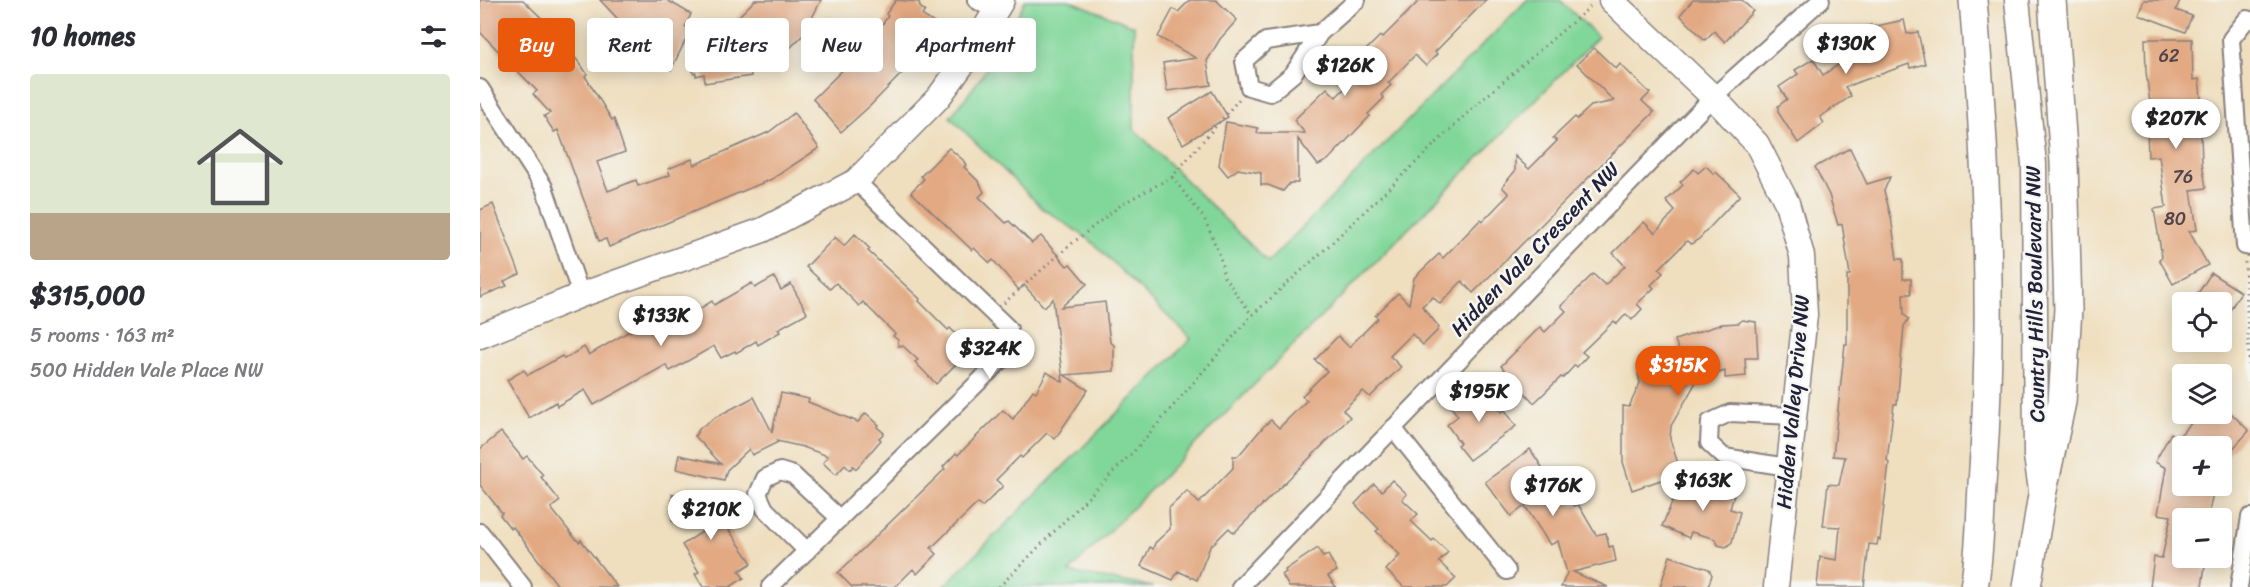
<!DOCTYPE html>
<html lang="en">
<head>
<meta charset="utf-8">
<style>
	body { margin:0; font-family:Sriracha,sans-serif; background:#f7f7f7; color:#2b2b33; height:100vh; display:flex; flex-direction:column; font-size:22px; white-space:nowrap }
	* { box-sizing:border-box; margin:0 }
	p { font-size:20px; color:#7c7c81 }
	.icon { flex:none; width:33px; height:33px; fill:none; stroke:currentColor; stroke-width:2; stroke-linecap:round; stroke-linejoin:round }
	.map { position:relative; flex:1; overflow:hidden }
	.side { display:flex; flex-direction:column; background:#fff; width:480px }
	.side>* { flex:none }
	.hud { position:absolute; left:18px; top:18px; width:570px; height:54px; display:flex; gap:12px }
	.buttons { position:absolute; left:1692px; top:292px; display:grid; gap:12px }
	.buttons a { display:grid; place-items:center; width:60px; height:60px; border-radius:6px; background:#fff; box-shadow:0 3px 15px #0003; font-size:30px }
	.price { position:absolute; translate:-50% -51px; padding:0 14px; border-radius:21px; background:#fff; color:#222; font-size:20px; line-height:39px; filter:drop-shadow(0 2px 3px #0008) }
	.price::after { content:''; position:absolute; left:50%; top:36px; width:18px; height:14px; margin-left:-9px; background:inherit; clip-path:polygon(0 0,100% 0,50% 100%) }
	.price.selected { background:#ea580c; color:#fff }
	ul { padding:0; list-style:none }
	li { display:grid; align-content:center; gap:12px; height:318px; padding:0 30px }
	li+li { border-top:2px solid #e1e1e2 }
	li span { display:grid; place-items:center; height:186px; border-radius:6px; color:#555 }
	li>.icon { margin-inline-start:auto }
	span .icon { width:108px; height:108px; fill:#fffc; stroke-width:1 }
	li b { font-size:26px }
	h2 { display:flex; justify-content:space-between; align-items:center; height:72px; padding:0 30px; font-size:26px }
	.pill { padding:0 21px; border-radius:6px; background:#fff; box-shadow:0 3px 15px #0003; font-size:21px; line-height:54px }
	.pill.selected { background:#ea580c; color:#fff }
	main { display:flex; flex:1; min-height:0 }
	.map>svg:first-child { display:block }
	.green { fill:#81d79a; stroke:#527c6a; stroke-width:1.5 }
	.building { fill:#e2a982 }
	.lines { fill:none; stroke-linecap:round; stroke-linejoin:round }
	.street-casing { stroke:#88807d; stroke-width:20 }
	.secondary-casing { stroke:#88807d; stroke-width:27 }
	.primary-casing { stroke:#88807d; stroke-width:30 }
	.path { stroke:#88807d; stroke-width:3; stroke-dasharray:1.5 4.5; stroke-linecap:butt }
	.street { stroke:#fff; stroke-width:16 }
	.secondary { stroke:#fff; stroke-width:24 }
	.primary { stroke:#fff; stroke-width:27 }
	.labels { text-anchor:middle; stroke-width:5; stroke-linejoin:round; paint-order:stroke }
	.number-label { font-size:18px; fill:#52444d }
	.street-label { font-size:21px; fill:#22223b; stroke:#f6f6f2 }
</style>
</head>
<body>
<main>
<section class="side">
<h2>10 homes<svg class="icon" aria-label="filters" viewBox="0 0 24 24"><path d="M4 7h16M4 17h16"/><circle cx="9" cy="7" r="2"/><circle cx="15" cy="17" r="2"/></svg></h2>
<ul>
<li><span style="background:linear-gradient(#dfe7d0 75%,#b9a48a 0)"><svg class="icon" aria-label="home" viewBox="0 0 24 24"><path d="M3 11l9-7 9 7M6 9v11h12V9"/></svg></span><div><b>$315,000</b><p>5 rooms · 163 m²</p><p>500 Hidden Vale Place NW</p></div></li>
</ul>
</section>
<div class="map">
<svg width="1770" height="587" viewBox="0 0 1770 587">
	<rect width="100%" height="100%" fill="#f6f6f2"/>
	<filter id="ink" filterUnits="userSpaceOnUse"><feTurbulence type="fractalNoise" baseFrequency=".0167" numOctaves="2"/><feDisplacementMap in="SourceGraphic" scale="12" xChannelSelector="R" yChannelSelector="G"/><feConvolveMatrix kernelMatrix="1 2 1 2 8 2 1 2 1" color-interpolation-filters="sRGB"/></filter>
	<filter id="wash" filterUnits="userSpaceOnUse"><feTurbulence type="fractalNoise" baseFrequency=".008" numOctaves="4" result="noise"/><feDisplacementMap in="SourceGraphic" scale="24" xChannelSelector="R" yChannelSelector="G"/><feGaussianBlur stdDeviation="1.35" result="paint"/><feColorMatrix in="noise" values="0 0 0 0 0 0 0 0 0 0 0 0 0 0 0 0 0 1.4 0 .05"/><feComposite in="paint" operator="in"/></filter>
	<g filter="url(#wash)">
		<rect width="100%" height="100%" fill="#efdfbf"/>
		<path class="green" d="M545 0H589L654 26V129L788 262 1047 0H1080L1118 37 589 572 673 587H463L711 339 609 239 562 208 470 117C500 81 526 43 545 0Z"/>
		<g id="blocks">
			<g class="building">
				<polygon points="0,0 43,0 85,41 83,43 101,65 107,74 105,76 132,120 134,119 145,152 117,162 128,191 156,180 158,186 190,175 188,169 212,159 214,165 289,132 314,113 339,148 292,179 129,247 126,239 119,241 78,130 74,132 64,116 70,113 53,94 57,91 0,32"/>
				<polygon points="120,0 187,0 211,14 205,27 255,20 275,0 341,0 332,18 336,22 303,55 274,27 278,60 277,65 270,66 271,76 225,83 224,74 216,76 216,73 213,73 208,35 191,70 167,58 169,56 158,51 161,46 149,41 151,36 146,34 148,30"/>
				<polygon points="416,0 439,2 440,7 445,11 442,15 457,25 424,71 391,105 361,132 333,99 389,44 408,16 406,14"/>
				<polygon points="710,0 736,0 757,20 740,39 727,61 731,85 687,91 683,63 716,58 678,37 693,9 698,12"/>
				<polygon points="940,0 1006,0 955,52 957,54 946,66 935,55 908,83 911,85 901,95 904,98 888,114 890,116 848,160 838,165 818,139 818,183 810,183 803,191 788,185 781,185 781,173 758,169 748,176 739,165 746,122 778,128 777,133 825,133 814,120 847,88 856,97 877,76 868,68 900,36 902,38"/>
				<polygon points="1213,0 1262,0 1273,11 1245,42 1234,31 1225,40 1200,15"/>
				<polygon points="1664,0 1700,0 1696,10 1712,16 1705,32 1658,14"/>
				<polygon points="1424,20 1427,34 1438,32 1445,64 1430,68 1429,64 1365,87 1371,96 1340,117 1344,123 1318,143 1298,112 1298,106 1307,99 1299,87 1318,74 1315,70 1333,59 1343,75 1371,56 1369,50 1379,46 1374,31 1391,25 1392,27"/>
				<polygon points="1665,39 1712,39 1713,80 1719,79 1722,106 1720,107 1722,162 1726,188 1711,190 1717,230 1709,231 1728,265 1693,284 1679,259 1682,257 1674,209 1686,207 1679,156 1668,157 1667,126 1673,126 1666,72"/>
				<polygon points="1114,48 1136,69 1140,64 1170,93 1162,101 1174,112 993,293 982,281 960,304 953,297 942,306 959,327 957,331 943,345 932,334 910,356 921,367 890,397 883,391 863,410 870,417 857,431 754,533 749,528 730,547 717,580 698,571 693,580 661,566 670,547 673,549 675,543 690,529 689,508 707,491 719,503 753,468 753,456 758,456 784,426 791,420 799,428 827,400 822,396 847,371 835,360 858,336 869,347 898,318 895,316 918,293 929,304 934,278 959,254 963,258 1001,219 1003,221 1029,194 1022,187 1035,171 1035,156 1049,169 1077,141 1073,138 1095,117 1097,119 1111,106 1134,101 1097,64"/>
				<polygon points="732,91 748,117 703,144 688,118"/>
				<polygon points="469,148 483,160 486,165 484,167 499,182 504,192 499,197 526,223 529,221 552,243 561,236 587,266 590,264 607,284 581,307 625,302 630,342 634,345 634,371 584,375 608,390 575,439 567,433 542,458 540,456 516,480 523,486 502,507 498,503 451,548 457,554 437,574 433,569 415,587 372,587 358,573 465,469 463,467 476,453 478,455 523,410 533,419 553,390 556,392 567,372 583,382 573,299 564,307 544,285 539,290 513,260 510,263 494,248 492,250 431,192 444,179 441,176"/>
				<polygon points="1370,148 1387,184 1410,177 1404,191 1411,217 1417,259 1423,259 1423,279 1431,279 1431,294 1423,294 1424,315 1429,319 1424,326 1417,404 1414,404 1407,461 1409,463 1400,540 1398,539 1397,545 1389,544 1384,587 1337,587 1340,557 1357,560 1360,527 1343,526 1348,484 1359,485 1365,457 1353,456 1365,344 1367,345 1367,275 1370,275 1362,224 1358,225 1349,195 1335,167"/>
				<polygon points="1226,166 1234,174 1236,172 1260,195 1219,239 1211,244 1207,241 1179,269 1183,273 1171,285 1174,288 1157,304 1162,309 1152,320 1146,314 1137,324 1134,321 1102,352 1107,356 1097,367 1095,365 1083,378 1081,377 1054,403 1021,366 1060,327 1065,332 1086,311 1081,306 1113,274 1125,285 1145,266 1133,253 1164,222 1175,233 1195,211 1186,201 1203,185 1200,182 1214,169 1218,173"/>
				<polygon points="13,204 40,274 24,281 27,286 0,297 0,210"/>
				<polygon points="375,234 390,249 388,251 440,299 439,301 468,330 470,328 483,341 472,352 481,359 456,384 435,362 438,360 423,346 418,346 418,340 413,336 415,334 383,302 379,306 356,283 350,289 326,267 355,237 364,246"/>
				<polygon points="1731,273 1761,292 1742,323 1742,303 1712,303"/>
				<polygon points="294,277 301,290 311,284 327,313 298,329 300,332 278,345 276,341 256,353 255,351 241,358 234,346 190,371 186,365 114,405 105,390 77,406 76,402 49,418 27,380 44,370 48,375 82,356 84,359 104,347 109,355 165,322 170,332 205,311 208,316 232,301 234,305 272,283 275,288"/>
				<polygon points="1262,320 1276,322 1278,358 1265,358 1266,376 1245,378 1245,371 1214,381 1216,382 1191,426 1190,439 1201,473 1152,490 1143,462 1143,406 1149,407 1160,383 1158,374 1166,372 1175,359 1208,378 1195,340 1242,324 1259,323"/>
				<polygon points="998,387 1001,391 1004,389 1021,412 1025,410 1036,426 989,460 977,445 980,443 967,425 978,416 971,407"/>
				<polygon points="301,393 329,399 328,402 378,422 386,413 399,425 397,427 404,433 399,438 401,440 376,469 373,466 370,470 365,465 356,475 343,463 348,456 323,447 297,441 298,442 272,455 269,449 247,470 244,480 196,469 199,455 241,464 215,436 220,428 236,417 274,397 292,432"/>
				<polygon points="1742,404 1769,431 1747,455 1742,450 1742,447 1702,447 1702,488 1733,492 1728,519 1702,519 1702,561 1725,565 1722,587 1670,587 1674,557 1682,558 1691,516 1678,514 1686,468 1675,462 1691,433 1698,437 1720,414 1742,414"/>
				<polygon points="21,432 43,459 47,456 63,475 61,477 80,501 71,508 93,536 99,542 101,540 137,587 79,587 33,527 31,529 20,515 22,513 0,485 0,449"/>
				<polygon points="1050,449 1085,502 1090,499 1094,506 1098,504 1116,535 1126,533 1129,547 1133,546 1136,561 1093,572 1128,587 1081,587 1087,573 1078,541 1070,545 1045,506 1031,516 1005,482"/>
				<polygon points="1204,474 1254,494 1250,509 1260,512 1252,542 1246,547 1238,545 1236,539 1211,532 1209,538 1182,526"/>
				<polygon points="912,480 927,494 922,499 938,514 931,521 952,541 954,539 968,552 959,562 976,578 967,587 924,587 906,570 920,555 896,531 899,529 875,504 894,484 902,491"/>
				<polygon points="192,494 243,497 242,520 272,563 259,571 264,578 250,587 223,587 215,574 219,572 202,545 234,524 192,521"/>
				<polygon points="838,548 843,557 848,555 857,571 848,576 856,587 809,587 802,575 806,572 805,570"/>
				<polygon points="1190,556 1229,569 1232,575 1228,587 1180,587"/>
			</g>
		</g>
	</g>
	<g filter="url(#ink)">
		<use href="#blocks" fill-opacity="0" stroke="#88807d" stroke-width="1.5"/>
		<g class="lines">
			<g class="street-casing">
				<g id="street">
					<polyline points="496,0 516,12"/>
					<polyline points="1770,20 1767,19 1751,39 1765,246 1770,247"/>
					<polyline points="840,33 786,41 764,61 769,87 790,93 813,74 840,33 877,0"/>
					<polyline points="0,88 64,187 101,295"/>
					<polyline points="913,428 1027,571"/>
					<polyline points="1308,467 1244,457 1229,443 1230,422 1250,413 1314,416"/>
					<polyline points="0,532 43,587"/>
					<polyline points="327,551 285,509 278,494 285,478 300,471 313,475 360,519"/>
					<polyline points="290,587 524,357 529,329 376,181"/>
					<polyline points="760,587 1233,97 1341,0"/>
					<polyline points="1759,587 1770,517"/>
				</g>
			</g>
			<g class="secondary-casing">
				<g id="secondary">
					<polyline points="1131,0 1233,97 1277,144 1307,203 1322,256 1325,315 1296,587"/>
					<polyline points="1537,0 1554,164 1556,456 1561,490"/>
					<polyline points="0,336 101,295 283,230 376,181 458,98 488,57 522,0"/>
				</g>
			</g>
			<g class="primary-casing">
				<g id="primary">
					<path d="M1493 0C1506 156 1514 313 1503 469 1500 508 1501 549 1494 587"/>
					<polyline points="1547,587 1562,495 1582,402 1588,309 1584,162 1572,0"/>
				</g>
			</g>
			<g class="path">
				<polyline points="692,177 724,218 740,256 744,277 772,315"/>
				<polyline points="1765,262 1770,384"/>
				<polyline points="524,303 590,245 642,204 692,177 760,98"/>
				<polyline points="519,587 655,450 772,315 840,254 995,106 1111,6"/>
			</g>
			<use href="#street" class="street"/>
			<use href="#secondary" class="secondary"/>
			<use href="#primary" class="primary"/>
		</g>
	</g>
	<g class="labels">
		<g class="number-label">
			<text x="1689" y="62">62</text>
			<text x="1703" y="183">76</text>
			<text x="1695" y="225">80</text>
		</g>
		<g class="street-label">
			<text transform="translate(1055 249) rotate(-46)" y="7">Hidden Vale Crescent NW</text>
			<text transform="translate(1555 294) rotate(-91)" y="7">Country Hills Boulevard NW</text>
			<text transform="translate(1313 402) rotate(-85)" y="7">Hidden Valley Drive NW</text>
		</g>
	</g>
</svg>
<div class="buttons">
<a><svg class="icon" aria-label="locate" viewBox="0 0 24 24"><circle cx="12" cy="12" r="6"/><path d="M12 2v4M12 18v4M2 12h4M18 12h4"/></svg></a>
<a><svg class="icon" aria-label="layers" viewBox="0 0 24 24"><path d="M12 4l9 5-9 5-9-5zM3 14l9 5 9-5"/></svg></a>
<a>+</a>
<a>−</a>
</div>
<b class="price" style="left:1366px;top:75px">$130K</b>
<b class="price" style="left:865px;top:97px">$126K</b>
<b class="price" style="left:1696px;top:150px">$207K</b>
<b class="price" style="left:181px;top:347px">$133K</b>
<b class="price" style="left:510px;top:380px">$324K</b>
<b class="price selected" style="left:1198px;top:397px">$315K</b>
<b class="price" style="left:999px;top:423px">$195K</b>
<b class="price" style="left:1223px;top:512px">$163K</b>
<b class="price" style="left:1073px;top:517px">$176K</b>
<b class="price" style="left:231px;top:541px">$210K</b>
<div class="hud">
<a class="pill selected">Buy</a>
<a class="pill">Rent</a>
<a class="pill">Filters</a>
<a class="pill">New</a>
<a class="pill">Apartment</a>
</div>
</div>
</main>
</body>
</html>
